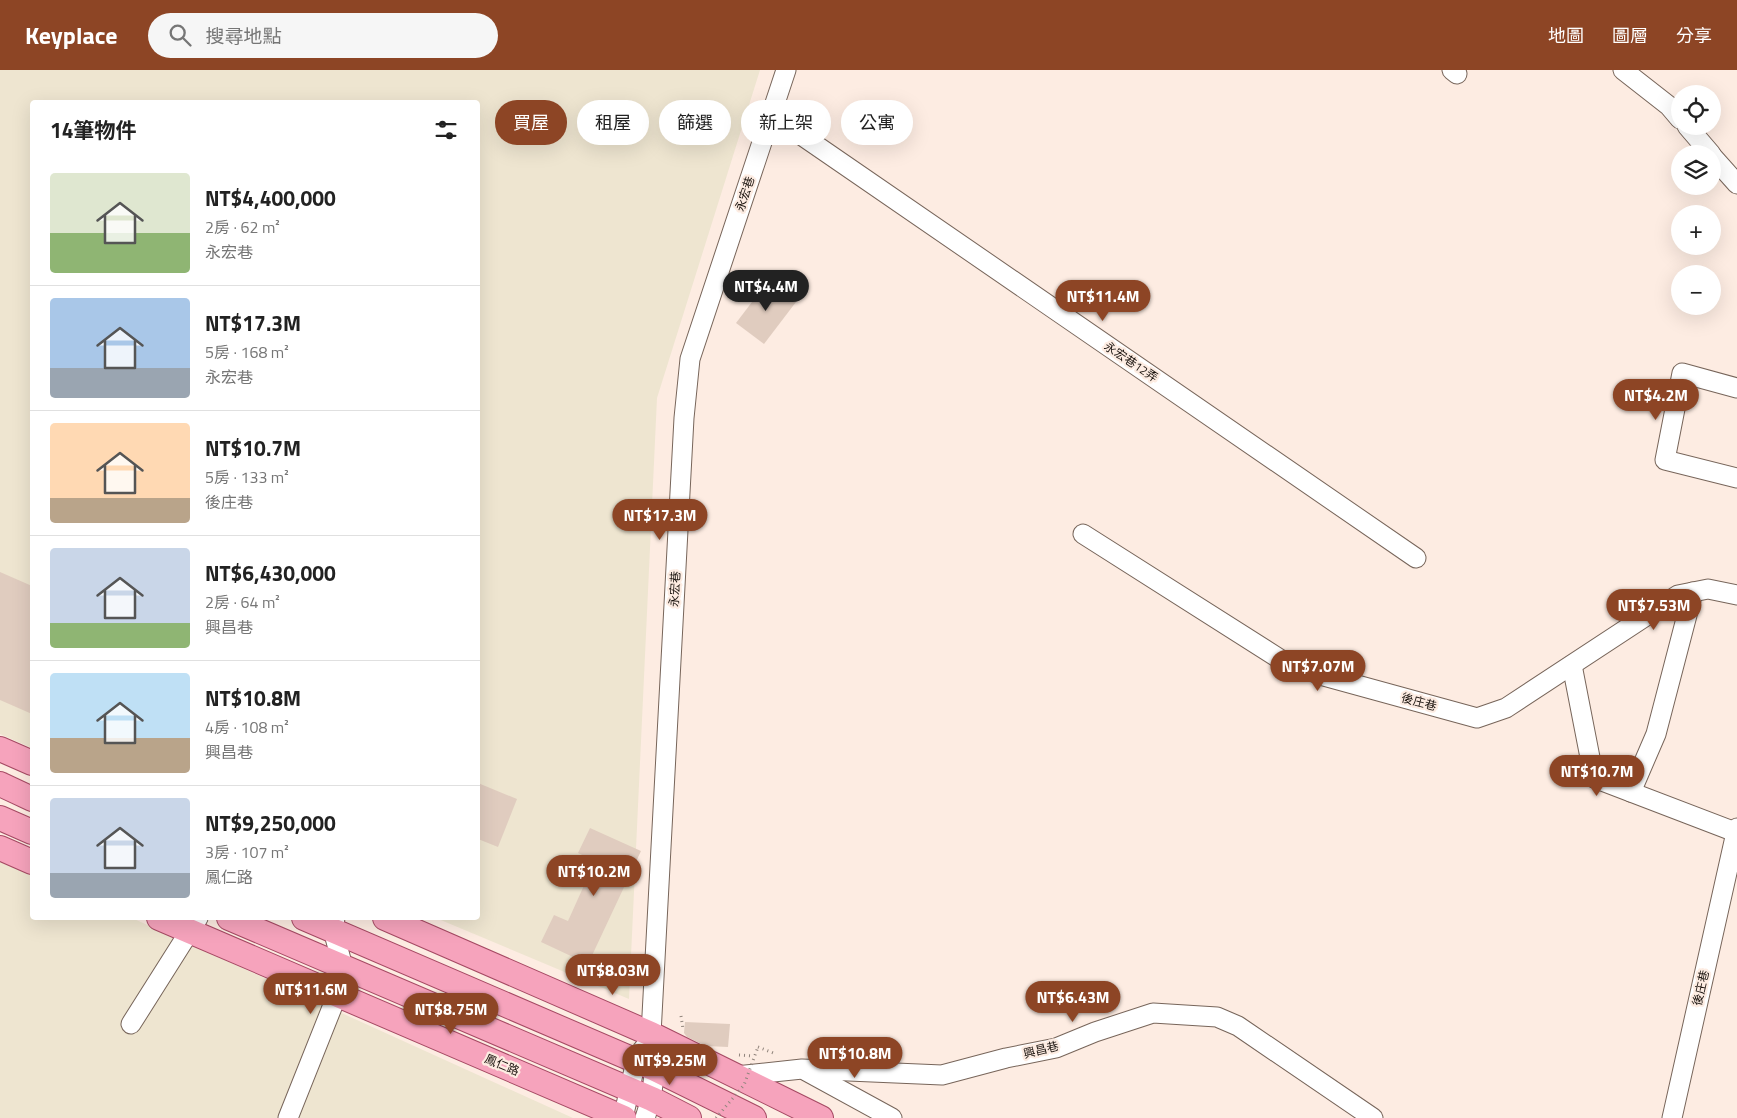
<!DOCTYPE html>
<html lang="zh-TW">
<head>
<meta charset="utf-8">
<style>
	body { margin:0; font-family:"Titillium Web","Noto Sans TC",sans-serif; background:#f6f6f6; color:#222; height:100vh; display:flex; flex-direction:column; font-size:19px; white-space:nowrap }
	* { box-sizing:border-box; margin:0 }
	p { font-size:16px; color:#767676 }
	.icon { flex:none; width:28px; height:28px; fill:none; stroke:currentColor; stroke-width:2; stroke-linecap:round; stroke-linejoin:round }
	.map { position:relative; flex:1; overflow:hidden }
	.details { position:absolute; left:30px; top:30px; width:450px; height:820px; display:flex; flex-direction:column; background:#fff; border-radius:5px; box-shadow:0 5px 20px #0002 }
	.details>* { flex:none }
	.guide { position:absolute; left:495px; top:30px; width:475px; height:45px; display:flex; gap:10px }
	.buttons { position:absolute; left:1671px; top:15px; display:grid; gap:10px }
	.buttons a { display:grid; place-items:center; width:50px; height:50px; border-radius:50%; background:#fff; box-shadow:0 5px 20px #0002; font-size:25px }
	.price { position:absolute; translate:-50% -42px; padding:0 11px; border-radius:18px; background:#8d4525; color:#fff; font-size:16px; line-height:32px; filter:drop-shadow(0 1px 2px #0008) }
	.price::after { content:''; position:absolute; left:50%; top:30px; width:15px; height:11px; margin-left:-8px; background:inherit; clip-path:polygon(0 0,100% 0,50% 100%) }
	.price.selected { background:#222; color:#fff }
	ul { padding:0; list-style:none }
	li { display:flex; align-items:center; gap:15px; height:125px; padding:0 20px }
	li+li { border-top:1px solid #e0e0e0 }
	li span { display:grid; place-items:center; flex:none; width:140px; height:100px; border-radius:5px; color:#555 }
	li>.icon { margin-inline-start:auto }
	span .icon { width:60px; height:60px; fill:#fffc; stroke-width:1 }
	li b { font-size:21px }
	h2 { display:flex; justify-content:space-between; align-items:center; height:60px; padding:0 20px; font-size:21px }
	.tag { padding:0 18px; border-radius:22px; background:#fff; box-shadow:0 5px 20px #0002; font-size:18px; line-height:45px }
	.tag.selected { background:#8d4525; color:#fff }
	header { display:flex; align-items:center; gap:30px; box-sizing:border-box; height:70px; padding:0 25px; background:#8d4525; color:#fff }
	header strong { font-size:24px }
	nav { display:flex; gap:28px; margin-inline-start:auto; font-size:18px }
	.search { width:350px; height:45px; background:#f6f6f6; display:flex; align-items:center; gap:12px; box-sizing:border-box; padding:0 18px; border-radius:28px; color:#767676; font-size:19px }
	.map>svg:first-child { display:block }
	.industrial { fill:#eee5d0 }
	.building { fill:#e0ccbf }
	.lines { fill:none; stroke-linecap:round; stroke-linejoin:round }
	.minor-casing { stroke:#77655a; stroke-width:21 }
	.major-casing { stroke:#a64a64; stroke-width:26 }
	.path { stroke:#91857d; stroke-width:3; stroke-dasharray:1 4; stroke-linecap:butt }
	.minor { stroke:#fff; stroke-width:19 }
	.major { stroke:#f6a3bc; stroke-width:24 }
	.path-bridge { stroke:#91857d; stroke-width:3; stroke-dasharray:1 4; stroke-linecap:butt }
	.labels { text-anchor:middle; stroke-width:4.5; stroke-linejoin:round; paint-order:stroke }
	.street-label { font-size:12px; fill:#1d1611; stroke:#fdece2 }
</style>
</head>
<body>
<header>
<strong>Keyplace</strong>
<div class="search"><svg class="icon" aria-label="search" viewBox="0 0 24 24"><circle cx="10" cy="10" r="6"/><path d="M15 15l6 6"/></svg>搜尋地點</div>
<nav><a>地圖</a><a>圖層</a><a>分享</a></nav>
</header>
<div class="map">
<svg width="1737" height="1048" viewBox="0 0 1737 1048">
	<rect width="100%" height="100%" fill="#fdece2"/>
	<g class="industrial">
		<polygon points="0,0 760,0 657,328 629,929 436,848 478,848 478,32 32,32 32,678 0,664"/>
		<polygon points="0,788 32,802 32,848 132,848 573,1048 0,1048"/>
	</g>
	<g class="building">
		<polygon points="768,211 796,232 764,274 736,253"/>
		<polygon points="0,502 32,516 32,644 0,630"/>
		<polygon points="478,713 517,729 498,777 478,769"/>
		<polygon points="590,758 641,781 588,894 541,872 554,845 568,851 595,791 578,783"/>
		<polygon points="685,952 730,954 728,977 706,976 687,967 684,963"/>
	</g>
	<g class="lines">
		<g class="minor-casing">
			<g id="minor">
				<polyline points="1452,0 1457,4"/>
				<polyline points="1623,0 1669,36 1680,49"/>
				<polyline points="772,45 1416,488"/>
				<polyline points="1687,56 1711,84"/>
				<polyline points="1712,86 1737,114"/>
				<polyline points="1737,318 1682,303 1665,390 1737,408"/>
				<polyline points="1083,464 1283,591 1324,606 1477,648 1506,638 1678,525 1708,519 1737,525"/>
				<polyline points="1572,595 1594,708 1735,762"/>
				<polyline points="1631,722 1656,664 1693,522"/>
				<polyline points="131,954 198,848"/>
				<polyline points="806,1001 892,1048"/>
				<polyline points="736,1006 802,999 942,1005 1006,988 1056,978 1095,962 1153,943 1217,947 1238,956 1373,1048"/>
				<polyline points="288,1048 337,925 343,897 333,860 335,848"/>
				<polyline points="623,1048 636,991 643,979"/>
				<path d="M645 1048C656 1017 655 997 651 964L684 348 690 289 786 0"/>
				<polyline points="1672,1048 1737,758"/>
			</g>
		</g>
		<g class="major-casing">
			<g id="major">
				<polyline points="0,679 32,693"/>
				<polyline points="0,714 32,729"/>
				<polyline points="0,748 32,762"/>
				<polyline points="0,778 32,792"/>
				<polyline points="159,848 624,1048"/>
				<polyline points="229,848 652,1029 689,1048"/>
				<polyline points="304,848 655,999 754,1048"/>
				<polyline points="385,848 651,964 821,1048"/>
			</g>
		</g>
		<g class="path">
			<polyline points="681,946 683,959"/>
			<polyline points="758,977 776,984"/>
			<polyline points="739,985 753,986"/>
		</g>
		<use href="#minor" class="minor"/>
		<use href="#major" class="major"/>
		<polyline class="path-bridge" points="716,1048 744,1015 758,977"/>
	</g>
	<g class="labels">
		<g class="street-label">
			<text transform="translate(745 124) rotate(-72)" y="4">永宏巷</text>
			<text transform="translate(1131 292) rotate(34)" y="4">永宏巷12弄</text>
			<text transform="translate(675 519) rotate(-87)" y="4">永宏巷</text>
			<text transform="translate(1419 632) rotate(15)" y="4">後庄巷</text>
			<text transform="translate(1701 918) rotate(-77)" y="4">後庄巷</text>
			<text transform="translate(1041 980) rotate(-14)" y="4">興昌巷</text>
			<text transform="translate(502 995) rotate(23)" y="4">鳳仁路</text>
		</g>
	</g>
</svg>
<div class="buttons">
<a><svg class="icon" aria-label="locate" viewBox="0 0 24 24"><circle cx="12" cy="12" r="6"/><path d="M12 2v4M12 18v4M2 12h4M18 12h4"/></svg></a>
<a><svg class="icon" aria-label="layers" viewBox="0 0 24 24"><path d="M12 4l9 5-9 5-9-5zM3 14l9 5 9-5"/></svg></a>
<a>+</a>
<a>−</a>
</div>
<b class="price selected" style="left:766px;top:242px">NT$4.4M</b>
<b class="price" style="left:1103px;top:252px">NT$11.4M</b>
<b class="price" style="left:1656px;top:351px">NT$4.2M</b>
<b class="price" style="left:660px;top:471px">NT$17.3M</b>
<b class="price" style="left:1654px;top:561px">NT$7.53M</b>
<b class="price" style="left:1318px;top:622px">NT$7.07M</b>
<b class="price" style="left:1597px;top:727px">NT$10.7M</b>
<b class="price" style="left:594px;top:827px">NT$10.2M</b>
<b class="price" style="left:613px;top:926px">NT$8.03M</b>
<b class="price" style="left:311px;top:945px">NT$11.6M</b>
<b class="price" style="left:1073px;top:953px">NT$6.43M</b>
<b class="price" style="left:451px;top:965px">NT$8.75M</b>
<b class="price" style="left:855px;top:1009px">NT$10.8M</b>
<b class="price" style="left:670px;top:1016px">NT$9.25M</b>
<div class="guide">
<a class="tag selected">買屋</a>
<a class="tag">租屋</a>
<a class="tag">篩選</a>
<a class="tag">新上架</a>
<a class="tag">公寓</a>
</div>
<section class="details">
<h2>14筆物件<svg class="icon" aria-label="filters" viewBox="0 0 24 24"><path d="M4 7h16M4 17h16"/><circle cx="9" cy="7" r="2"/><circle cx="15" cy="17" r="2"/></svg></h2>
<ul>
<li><span style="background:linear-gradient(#dfe7d0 60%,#8fb573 0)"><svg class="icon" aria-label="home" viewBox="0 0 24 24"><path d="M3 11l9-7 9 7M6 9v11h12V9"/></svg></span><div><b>NT$4,400,000</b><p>2房 · 62 m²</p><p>永宏巷</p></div></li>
<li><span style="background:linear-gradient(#a9c7e8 70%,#9aa5b1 0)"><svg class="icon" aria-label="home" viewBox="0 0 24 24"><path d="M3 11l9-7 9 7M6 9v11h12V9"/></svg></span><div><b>NT$17.3M</b><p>5房 · 168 m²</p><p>永宏巷</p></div></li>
<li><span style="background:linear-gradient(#ffd9b3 75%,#b9a48a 0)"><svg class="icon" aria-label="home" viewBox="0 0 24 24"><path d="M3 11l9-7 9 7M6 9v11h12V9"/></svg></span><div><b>NT$10.7M</b><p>5房 · 133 m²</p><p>後庄巷</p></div></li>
<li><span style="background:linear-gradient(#c9d6e8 75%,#8fb573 0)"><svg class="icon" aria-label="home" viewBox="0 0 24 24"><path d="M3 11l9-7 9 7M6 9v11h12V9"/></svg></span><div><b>NT$6,430,000</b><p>2房 · 64 m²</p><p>興昌巷</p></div></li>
<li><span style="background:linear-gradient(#bfe0f5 65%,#b9a48a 0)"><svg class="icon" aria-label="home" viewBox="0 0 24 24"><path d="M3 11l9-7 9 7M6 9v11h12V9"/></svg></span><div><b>NT$10.8M</b><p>4房 · 108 m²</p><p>興昌巷</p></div></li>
<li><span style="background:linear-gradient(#c9d6e8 75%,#9aa5b1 0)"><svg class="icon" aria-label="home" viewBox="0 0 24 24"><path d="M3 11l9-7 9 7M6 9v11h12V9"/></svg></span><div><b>NT$9,250,000</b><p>3房 · 107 m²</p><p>鳳仁路</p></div></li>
</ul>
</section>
</div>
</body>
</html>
